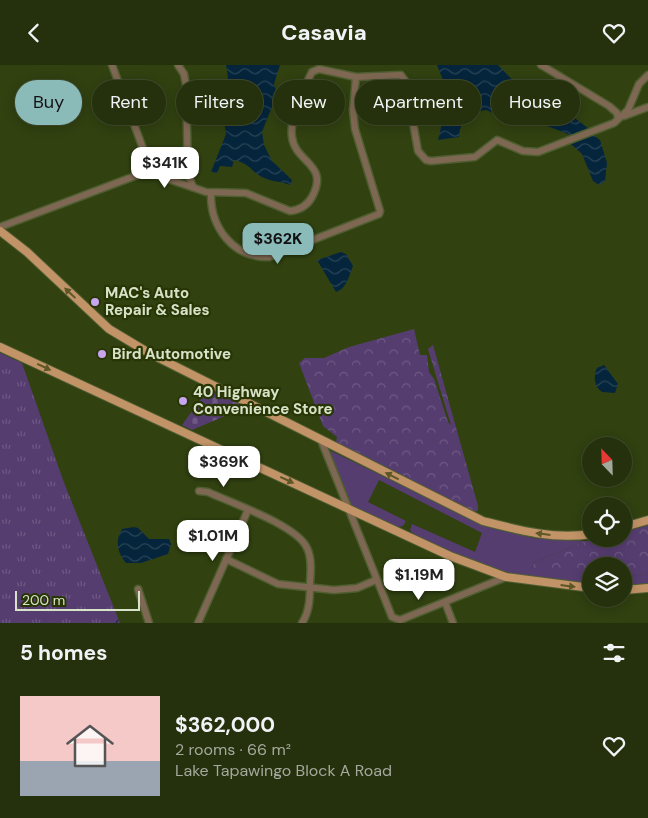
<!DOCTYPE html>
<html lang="en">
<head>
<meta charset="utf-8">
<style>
	body { margin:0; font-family:"DM Sans",sans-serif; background:#2d3915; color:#f1f3f6; height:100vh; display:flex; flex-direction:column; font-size:19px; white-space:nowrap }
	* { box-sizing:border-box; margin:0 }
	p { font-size:16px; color:#a3a99d }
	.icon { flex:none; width:28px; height:28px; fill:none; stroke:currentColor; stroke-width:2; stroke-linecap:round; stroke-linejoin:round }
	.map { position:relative; height:558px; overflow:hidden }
	.side { display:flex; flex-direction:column; background:#25310c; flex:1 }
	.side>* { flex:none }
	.banner { position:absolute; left:15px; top:15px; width:619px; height:45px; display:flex; gap:10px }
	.needle { width:32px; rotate:337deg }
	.buttons { position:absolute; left:582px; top:372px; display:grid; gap:10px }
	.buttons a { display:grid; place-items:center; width:50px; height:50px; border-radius:50%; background:#25310c; box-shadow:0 2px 12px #0003,0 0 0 1px #424c2d; font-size:25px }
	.scale { position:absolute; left:15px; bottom:12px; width:125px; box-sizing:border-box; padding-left:5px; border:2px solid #d8e2c8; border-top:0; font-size:14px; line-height:18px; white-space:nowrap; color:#d8e2c8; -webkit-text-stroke:4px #273604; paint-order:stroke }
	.price { position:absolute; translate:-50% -42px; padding:0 11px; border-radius:10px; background:#fff; color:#222; font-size:16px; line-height:32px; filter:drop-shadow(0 1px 2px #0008) }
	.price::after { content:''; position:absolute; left:50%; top:30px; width:15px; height:11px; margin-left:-8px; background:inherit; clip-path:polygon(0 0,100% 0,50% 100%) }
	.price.current { background:#8bbbb9; color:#111 }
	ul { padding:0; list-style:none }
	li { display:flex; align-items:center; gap:15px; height:125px; padding:0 20px }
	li+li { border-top:1px solid #424c2d }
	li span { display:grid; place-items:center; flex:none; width:140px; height:100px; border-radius:0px; color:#555 }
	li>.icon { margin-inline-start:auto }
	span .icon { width:60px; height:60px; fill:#fffc; stroke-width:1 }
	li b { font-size:21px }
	h2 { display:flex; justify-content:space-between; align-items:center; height:60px; padding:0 20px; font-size:21px }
	.chip { padding:0 18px; border-radius:22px; background:#25310c; box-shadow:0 2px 12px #0003,0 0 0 1px #424c2d; font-size:18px; line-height:45px }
	.chip.current { background:#8bbbb9; color:#111 }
	header { display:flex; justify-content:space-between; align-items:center; height:65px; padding:0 20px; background:#25310c; font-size:22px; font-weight:800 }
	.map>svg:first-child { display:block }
	.green { fill:#563d70 }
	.forest { fill:url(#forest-crowns) }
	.cemetery { fill:url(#cemetery-stones) }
	.park { fill:url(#park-tufts) }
	.water { fill:url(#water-waves) }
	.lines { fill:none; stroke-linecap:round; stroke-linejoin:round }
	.stream { stroke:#05253c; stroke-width:1 }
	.minor-casing { stroke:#4f5e31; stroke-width:9 }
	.major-casing { stroke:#4f5e31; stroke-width:10 }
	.minor { stroke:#7f6853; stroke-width:6 }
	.major { stroke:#c19367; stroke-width:8 }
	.oneway { fill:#5d5727 }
	.poi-dot { fill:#c8a6ef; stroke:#273604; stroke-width:2 }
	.labels { text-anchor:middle; stroke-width:4.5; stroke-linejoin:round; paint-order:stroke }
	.poi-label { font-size:15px; font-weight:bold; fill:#d8e2c8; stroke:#273604; text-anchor:start }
</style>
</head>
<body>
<header><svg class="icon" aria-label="back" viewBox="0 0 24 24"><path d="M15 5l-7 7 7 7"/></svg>Casavia<svg class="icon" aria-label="heart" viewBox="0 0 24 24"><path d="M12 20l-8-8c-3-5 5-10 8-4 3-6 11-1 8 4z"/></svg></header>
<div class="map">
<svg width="648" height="558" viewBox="0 0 648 558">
	<defs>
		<pattern id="forest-crowns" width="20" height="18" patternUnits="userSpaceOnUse" patternTransform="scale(1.25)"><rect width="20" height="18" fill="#563d70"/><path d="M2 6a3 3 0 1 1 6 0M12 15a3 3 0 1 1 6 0" fill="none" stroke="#6e5983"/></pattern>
		<pattern id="cemetery-stones" width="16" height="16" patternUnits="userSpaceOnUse" patternTransform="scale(1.25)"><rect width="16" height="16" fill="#563d70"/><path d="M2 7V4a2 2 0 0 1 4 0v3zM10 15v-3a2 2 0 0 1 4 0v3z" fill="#6e5983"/></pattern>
		<pattern id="park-tufts" width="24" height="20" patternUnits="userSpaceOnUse" patternTransform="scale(1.25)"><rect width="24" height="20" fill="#563d70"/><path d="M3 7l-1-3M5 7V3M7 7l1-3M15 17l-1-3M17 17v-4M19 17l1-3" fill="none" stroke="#6e5983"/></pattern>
		<pattern id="water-waves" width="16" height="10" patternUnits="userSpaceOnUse" patternTransform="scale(1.25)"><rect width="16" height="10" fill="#05253c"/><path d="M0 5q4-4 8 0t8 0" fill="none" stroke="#294457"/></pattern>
	</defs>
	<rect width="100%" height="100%" fill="#314110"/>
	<g class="green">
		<path d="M331 386 488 462 533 473 585 476 535 497 531 503 591 511V521C534 514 488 507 436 481 427 477 415 473 410 465L412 459 475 487 482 468 379 415 368 437 406 456 403 461 397 462 352 442 347 438 328 388Z"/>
		<polygon points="648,509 648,520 624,521 624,511"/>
	</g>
	<g class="forest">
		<polygon points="414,264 420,290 427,290 429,307 434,314 448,357 451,360 428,284 433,280 478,441 478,445 474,448 336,377 337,372 323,361 299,298 305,293 324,293 349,282"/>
		<polygon points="648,460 648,509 624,511 624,501 591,501 591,511 533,505 531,503 535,497 585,476 624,474 624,467"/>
	</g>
	<polygon class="cemetery" points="208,324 246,342 192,365 182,360"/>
	<polygon class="park" points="0,288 22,298 63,415 120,558 0,558"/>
	<g class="water">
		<path d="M226 0H280L274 19 277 29 262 67 264 80 272 96 292 115 290 120C281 116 271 117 262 112 249 105 251 99 234 95L232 102 220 101 217 108 211 107 226 69 222 45C230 32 229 15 226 0Z"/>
		<path d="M437 0H498L525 28 534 33 557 39 589 64 573 71 542 59 515 57 486 45C470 47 460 55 459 72L438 75 446 42 443 15Z"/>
		<polygon points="50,23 51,42 44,41 35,43 25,40 37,27"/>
		<polygon points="593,70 600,75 607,98 605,116 599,120 593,116 582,89 571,79"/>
		<path d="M341 187 346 189 353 201C349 211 347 223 336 227L317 195Z"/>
		<path d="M604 300 618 319 615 328 602 327C594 322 593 311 597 303Z"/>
		<path d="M134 462 138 463 149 474H169L171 479 168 489 141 498H126C117 488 115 475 122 464Z"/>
	</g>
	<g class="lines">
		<polyline class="stream" points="116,558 118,555"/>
		<g class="minor-casing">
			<g id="minor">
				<path d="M112 0 151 105 154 109 206 127 246 128 290 146C300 145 307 141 312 132 330 99 295 98 292 72 289 53 303 30 309 13L312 7 319 4 356 12 401 10 406 17 418 86 426 95 431 96 475 92 497 75 523 86 538 87 614 58 628 45 639 19 648 10"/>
				<polyline points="178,0 184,9 186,20 188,110 193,122"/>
				<polyline points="541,0 609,41 617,48 618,53"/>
				<polyline points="624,51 648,42"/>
				<polyline points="168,99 179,101 188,110"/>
				<path d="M211 128C210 161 232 193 269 192L379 149 380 146 355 64 353 45 356 12"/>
				<polyline points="0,162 172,97 187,83"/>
				<polyline points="321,375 392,552 400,555 506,512"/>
				<path d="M199 426 208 427C231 438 297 460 307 483 312 493 311 506 310 517 310 531 310 546 302 558"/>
				<polyline points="226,494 278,519 334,525 357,523 376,515"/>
				<polyline points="138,524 149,558"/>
				<polyline points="445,537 453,558"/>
				<polyline points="198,558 248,445"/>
			</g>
		</g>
		<g class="major-casing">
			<g id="major">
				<path d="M0 166 27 187 109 264 149 288 483 456C518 465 554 475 591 469"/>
				<polyline points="0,282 450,491 506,512 591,523"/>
				<polyline points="624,462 648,455"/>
				<polyline points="624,525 648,523"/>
			</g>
		</g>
		<use href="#minor" class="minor"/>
		<use href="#major" class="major"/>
	</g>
	<defs><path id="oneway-solid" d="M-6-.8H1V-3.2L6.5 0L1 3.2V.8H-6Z" transform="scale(1.25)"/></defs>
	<g class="oneway">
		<use href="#oneway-solid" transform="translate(70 228) rotate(-137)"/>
		<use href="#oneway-solid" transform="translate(44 302) rotate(25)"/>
		<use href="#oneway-solid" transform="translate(392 411) rotate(-153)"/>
		<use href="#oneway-solid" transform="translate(287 415) rotate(25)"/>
		<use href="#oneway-solid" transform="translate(543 469) rotate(-173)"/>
		<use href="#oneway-solid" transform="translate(568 521) rotate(7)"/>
	</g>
	<g class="poi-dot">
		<circle cx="95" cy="237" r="5"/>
		<circle cx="102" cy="289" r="5"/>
		<circle cx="183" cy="336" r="5"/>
	</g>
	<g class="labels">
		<g class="poi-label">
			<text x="105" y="233">MAC's Auto<tspan x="105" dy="17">Repair &amp; Sales</tspan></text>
			<text x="112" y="294">Bird Automotive</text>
			<text x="193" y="332">40 Highway<tspan x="193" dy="17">Convenience Store</tspan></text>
		</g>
	</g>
</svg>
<div class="buttons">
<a><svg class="needle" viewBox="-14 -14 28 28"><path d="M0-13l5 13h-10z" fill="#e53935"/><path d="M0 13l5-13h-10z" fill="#a3a99d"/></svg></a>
<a><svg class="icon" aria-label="locate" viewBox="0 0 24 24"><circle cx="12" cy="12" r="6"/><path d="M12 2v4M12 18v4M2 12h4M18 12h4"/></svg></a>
<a><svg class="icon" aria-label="layers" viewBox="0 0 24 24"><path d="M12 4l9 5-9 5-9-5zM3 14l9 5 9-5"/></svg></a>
</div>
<div class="scale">200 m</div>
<b class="price" style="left:165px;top:124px">$341K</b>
<b class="price current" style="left:278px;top:200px">$362K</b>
<b class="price" style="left:224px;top:423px">$369K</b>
<b class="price" style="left:213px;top:497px">$1.01M</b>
<b class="price" style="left:419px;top:536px">$1.19M</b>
<div class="banner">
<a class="chip current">Buy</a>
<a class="chip">Rent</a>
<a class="chip">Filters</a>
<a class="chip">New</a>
<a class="chip">Apartment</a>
<a class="chip">House</a>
</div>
</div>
<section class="side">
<h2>5 homes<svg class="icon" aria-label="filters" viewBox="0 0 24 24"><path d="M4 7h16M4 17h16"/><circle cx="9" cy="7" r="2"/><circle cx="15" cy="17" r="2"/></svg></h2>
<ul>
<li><span style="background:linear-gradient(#f6c9c9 65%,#9aa5b1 0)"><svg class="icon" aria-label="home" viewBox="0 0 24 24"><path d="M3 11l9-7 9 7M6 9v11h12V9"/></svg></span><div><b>$362,000</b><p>2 rooms · 66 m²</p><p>Lake Tapawingo Block A Road</p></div><svg class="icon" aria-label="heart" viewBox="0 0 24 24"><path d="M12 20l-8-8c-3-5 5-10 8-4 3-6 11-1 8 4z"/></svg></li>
</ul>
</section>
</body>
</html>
